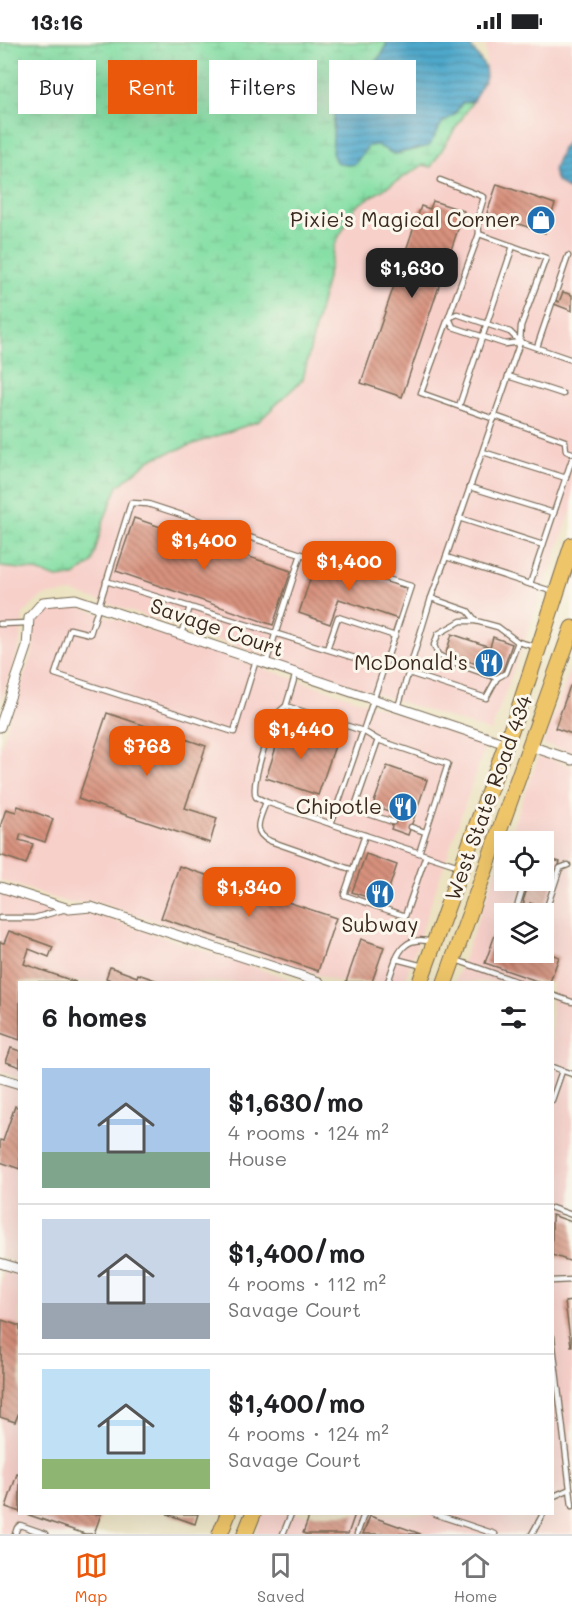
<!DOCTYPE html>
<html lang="en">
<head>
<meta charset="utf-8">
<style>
	body { margin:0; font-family:Mali,sans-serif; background:#f6f6f6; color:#202124; height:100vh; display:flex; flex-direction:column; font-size:22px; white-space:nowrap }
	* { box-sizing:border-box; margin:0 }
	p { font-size:20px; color:#757577 }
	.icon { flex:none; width:33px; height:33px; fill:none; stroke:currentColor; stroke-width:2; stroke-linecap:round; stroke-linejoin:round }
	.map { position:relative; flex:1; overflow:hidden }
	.details { position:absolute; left:18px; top:939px; width:536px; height:534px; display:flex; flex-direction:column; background:#fff; border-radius:0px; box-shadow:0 6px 24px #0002 }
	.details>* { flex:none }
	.banner { position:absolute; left:18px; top:18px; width:537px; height:54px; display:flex; gap:12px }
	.buttons { position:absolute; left:494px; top:789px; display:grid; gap:12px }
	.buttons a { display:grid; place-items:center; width:60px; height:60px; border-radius:0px; background:#fff; box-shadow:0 6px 24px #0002; font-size:30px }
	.price { position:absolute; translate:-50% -51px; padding:0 14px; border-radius:12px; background:#ea580c; color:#fff; font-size:20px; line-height:39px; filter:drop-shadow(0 2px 3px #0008) }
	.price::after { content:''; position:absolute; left:50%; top:36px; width:18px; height:14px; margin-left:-9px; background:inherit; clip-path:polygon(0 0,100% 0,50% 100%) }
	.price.current { background:#222; color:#fff }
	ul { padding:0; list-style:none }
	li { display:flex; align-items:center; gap:18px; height:150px; padding:0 24px }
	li+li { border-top:2px solid #e0e0e0 }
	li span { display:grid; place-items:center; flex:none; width:168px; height:120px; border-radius:0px; color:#555 }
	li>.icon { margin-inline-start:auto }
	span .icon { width:72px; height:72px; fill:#fffc; stroke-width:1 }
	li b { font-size:26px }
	h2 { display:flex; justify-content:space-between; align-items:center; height:72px; padding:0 24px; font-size:26px }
	.tag { padding:0 21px; border-radius:0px; background:#fff; box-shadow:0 6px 24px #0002; font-size:21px; line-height:54px }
	.tag.current { background:#ea580c; color:#fff }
	.status { display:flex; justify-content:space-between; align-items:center; height:42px; padding:0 30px; background:#fff; direction:ltr }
	.status svg { height:16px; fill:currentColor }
	.tab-bar { display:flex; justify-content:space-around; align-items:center; height:84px; border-top:2px solid #e0e0e0; background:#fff; font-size:16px; color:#757577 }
	.tab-bar a { display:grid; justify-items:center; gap:3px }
	.tab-bar .current { color:#ea580c }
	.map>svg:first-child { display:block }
	.built { fill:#f7d0ca; fill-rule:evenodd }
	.wetland { fill:url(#wetland-marsh); stroke:#608462; stroke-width:1.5 }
	.water { fill:url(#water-rules); stroke:#446974; stroke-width:1.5 }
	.building { fill:url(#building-back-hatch) }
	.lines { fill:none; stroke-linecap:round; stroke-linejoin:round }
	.lane-casing { stroke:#796b57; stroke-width:7 }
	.street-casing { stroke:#796b57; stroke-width:11 }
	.primary-casing { stroke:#796b57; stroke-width:17 }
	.lane { stroke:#fff; stroke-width:4.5 }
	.street { stroke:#fff; stroke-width:9 }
	.primary { stroke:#eec569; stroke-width:15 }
	.labels { text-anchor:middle; stroke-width:6; stroke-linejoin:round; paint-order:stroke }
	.poi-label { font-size:21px; fill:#3b2a1e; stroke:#fbf7ec; text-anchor:end }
	.street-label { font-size:21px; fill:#3b2a1e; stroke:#fbf7ec }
</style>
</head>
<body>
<div class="status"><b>13:16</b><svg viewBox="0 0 49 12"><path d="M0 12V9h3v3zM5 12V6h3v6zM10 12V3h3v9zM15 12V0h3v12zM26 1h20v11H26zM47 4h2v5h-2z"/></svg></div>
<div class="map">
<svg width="572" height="1492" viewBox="0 0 572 1492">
	<defs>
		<pattern id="wetland-marsh" width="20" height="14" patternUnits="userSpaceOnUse" patternTransform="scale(1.5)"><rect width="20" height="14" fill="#85dfa5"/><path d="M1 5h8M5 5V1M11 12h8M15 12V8" fill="none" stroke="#74c08e"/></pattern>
		<pattern id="water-rules" width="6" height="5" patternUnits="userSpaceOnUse" patternTransform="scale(1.5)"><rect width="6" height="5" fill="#4ea8cb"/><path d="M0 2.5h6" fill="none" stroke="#4289a4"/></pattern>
		<pattern id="building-back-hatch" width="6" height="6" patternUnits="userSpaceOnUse" patternTransform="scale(1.5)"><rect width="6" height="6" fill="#d7917d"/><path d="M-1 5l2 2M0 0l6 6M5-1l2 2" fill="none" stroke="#b07766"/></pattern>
	</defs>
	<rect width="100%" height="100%" fill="#fbf7ec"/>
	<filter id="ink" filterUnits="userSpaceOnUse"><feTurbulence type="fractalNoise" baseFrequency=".0167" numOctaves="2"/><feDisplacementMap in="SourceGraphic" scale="12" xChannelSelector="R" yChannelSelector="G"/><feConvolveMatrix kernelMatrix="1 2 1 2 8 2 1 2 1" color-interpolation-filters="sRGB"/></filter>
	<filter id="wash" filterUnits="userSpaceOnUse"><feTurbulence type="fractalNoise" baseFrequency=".008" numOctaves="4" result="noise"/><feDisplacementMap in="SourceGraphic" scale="24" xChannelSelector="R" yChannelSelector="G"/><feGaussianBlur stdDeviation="1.35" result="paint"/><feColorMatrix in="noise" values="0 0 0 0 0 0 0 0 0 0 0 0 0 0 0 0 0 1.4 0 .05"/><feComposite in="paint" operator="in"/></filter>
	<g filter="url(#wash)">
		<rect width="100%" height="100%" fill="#ece3c2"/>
		<g class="built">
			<polygon points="486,0 572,0 572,94 562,107 557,139 572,151 572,468 491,690 73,550 42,554 23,572 20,603 0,662 0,525 33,528 57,536 103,479 118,444 151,417 259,379 303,337 335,202 356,164 423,123 431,125 475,55 486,35"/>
			<polygon points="74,563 486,701 404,940 339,940 94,859 69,861 0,838 0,706 33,607 35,579 47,566"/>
			<polygon points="572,621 572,711 543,702"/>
			<path d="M539 714 572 724V1492H255L262 1472H552V940H455L504 808V838H543V800L507 799ZM504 872H543V910H504Z"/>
			<polygon points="0,851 63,871 63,874 73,875 74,873 91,871 299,940 20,940 19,1036 0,1030"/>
			<polygon points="0,1043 19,1048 19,1221 0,1214"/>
			<polygon points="4,1229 19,1234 20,1472 102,1472 95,1492 0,1492 0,1241"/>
		</g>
		<polygon class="wetland" points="0,0 387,0 383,11 368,28 361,45 351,48 333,80 334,93 333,102 361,112 368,104 377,103 394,112 418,107 434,96 442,81 454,73 462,61 473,59 431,125 423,123 356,164 335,202 303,337 259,379 151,417 118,444 103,480 92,521 74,534 57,536 33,528 0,525"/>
		<g class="water">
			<polygon points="387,0 468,0 485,25 486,35 473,59 462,61 454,73 442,81 429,104 394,112 377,103 368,104 355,122 347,123 336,120 332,111 335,59 351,48 361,45 368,28 383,11"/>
			<polygon points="572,94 572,151 557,139 553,129 562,107"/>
		</g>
		<g id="blocks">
			<g class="building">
				<polygon points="497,142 555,162 545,191 487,171"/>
				<polygon points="433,159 464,169 402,355 361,341 421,164 430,167"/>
				<polygon points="563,250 572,253 572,269 554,262 555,258 559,260"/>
				<polygon points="134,476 291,529 273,583 116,529"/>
				<polygon points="317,516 408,547 398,577 339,557 330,582 299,571"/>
				<polygon points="452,592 490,605 493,595 512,602 502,631 446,611"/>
				<polygon points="570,644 572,644 572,692 555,686"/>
				<polygon points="107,671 206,704 185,766 217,776 210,801 78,757"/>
				<polygon points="283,684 336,701 318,753 266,736"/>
				<polygon points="387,724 427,738 408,793 391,787 396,772 373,763"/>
				<polygon points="18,764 53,777 45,800 21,792 19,798 33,802 26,822 0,813 0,785 6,767 16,770"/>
				<polygon points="366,812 397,823 384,861 352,850"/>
				<polygon points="543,815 560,820 544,866 530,861 527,869 522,867 524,860 523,859 530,838 543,838"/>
				<polygon points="179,824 336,876 318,929 161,876"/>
				<polygon points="9,889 53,905 49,915 29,907 24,922 76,940 20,940 20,998 0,991 0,900 4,901"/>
				<polygon points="495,893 504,896 504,910 543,909 559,915 550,940 540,940 485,921"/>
				<polygon points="361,897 384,905 372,940 346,940"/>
				<polygon points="110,925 137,935 138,932 161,940 112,940 113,939 106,936"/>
				<polygon points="11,1006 20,1009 20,1025 6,1020"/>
				<polygon points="15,1064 20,1066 20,1127 0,1120 0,1098 3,1099"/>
				<polygon points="552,1173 572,1180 572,1220 552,1213"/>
				<polygon points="572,1259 572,1304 571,1304 565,1260"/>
				<polygon points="2,1278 20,1284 20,1368 15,1380 0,1375"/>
				<polygon points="17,1432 20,1433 20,1470 6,1465"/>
				<polygon points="26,1472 101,1472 94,1492 85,1492"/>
				<polygon points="167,1472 198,1472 195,1482"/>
				<polygon points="310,1472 355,1472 348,1492 305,1492 303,1491"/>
				<polygon points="370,1474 421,1492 363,1492"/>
			</g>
		</g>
	</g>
	<g filter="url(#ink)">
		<use href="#blocks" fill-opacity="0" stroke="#796b57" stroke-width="1.5"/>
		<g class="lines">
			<g class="lane-casing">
				<g id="lane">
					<polyline points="440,138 484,155 478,175 479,192"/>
					<polygon points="457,272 510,290 520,300 505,302 453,285 449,276"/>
					<polyline points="537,305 568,214"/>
					<polyline points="508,334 563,352"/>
					<polyline points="459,364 513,204"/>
					<polyline points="495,374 565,399 566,409 572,411"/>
					<polyline points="494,377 421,351 479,192 546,216 521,284 520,300"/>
					<polyline points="483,410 566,436"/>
					<polyline points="470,445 554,471"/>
					<polyline points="459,476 543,503"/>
					<polyline points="106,539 384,625"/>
					<polyline points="530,542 572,417"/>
					<polyline points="554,550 446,515 520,300 572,318"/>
					<polyline points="431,556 468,569 476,579 498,585 518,600 537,605"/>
					<polyline points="476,579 461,579 438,592 434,603 438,613 457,622 497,636 506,631 518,600"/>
					<polyline points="0,582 28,581"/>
					<polyline points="181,592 190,565"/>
					<polyline points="327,607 338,575 395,594"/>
					<polyline points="256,618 234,690 55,632 70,587 90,592 131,461 148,462 301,512"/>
					<polyline points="266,621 301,512 411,544 363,689 286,664 296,631"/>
					<polyline points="409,631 486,656 497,636"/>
					<polyline points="398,665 431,556 446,515"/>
					<polyline points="378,698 354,767 393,780"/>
					<path d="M266 760 256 755C250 743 269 688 276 674 278 670 282 667 286 664"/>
					<path d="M331 782 266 760C261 775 250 790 270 799L353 828"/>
					<polyline points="411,785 425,790"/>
					<polyline points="365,793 344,853 405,874 426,813"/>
					<polyline points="419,811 448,722 378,698 363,689 331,782 459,824"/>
					<polyline points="515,872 525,838"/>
					<polyline points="543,873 545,871 560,826 568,823"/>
					<polyline points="0,876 34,876 66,867"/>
					<polyline points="396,917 423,924"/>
					<polyline points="456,918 518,940"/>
					<path d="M388 940C396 917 400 891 432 900"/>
					<polyline points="552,953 572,960"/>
					<polyline points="552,1025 572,1032"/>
					<polyline points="552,1058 562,1029"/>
					<polyline points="552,1166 572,1173"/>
					<polyline points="552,1239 572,1238"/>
					<polyline points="552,1295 572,1464"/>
					<polyline points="552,1455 570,1447"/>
					<polyline points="435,1472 495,1492"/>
					<polyline points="15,1492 17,1486 20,1483 46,1492"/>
					<polyline points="283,1492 291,1472"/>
					<polyline points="357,1492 364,1472"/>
					<polyline points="532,1492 543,1472"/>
				</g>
			</g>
			<g class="street-casing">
				<g id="street">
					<polyline points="0,685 27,605 29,576 43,560 75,557 506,702"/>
					<polyline points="530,704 572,718"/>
					<polyline points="0,845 69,867 91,865 319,940"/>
					<polyline points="0,1036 20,1042"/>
					<polyline points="0,1221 20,1227"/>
				</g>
			</g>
			<g class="primary-casing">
				<g id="primary">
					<polyline points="420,940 519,666 572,503"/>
					<polyline points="445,940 572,586"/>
					<polyline points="220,1492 228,1472"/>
					<polyline points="245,1492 253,1472"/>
				</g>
			</g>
			<use href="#lane" class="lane"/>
			<use href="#street" class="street"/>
			<use href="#primary" class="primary"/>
		</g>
	</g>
	<defs>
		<g id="shop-disc" transform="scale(1.5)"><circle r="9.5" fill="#1f6fb2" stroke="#fbf7ec"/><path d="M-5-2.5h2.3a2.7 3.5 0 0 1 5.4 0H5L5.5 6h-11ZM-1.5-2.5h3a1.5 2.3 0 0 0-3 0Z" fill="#fff"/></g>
		<g id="restaurant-disc" transform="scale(1.5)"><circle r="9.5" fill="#1f6fb2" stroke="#fbf7ec"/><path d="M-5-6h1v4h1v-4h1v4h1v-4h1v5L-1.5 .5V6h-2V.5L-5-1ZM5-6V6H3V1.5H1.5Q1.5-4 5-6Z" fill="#fff"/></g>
	</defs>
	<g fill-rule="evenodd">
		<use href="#shop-disc" x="541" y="178"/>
		<use href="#restaurant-disc" x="489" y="621"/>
		<use href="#restaurant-disc" x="403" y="765"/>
		<use href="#restaurant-disc" x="380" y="852"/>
	</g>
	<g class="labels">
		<g class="poi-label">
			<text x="520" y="185">Pixie's Magical Corner</text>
			<text x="468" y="628">McDonald's</text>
			<text x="382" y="772">Chipotle</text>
			<text x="380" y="890" text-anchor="middle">Subway</text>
		</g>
		<g class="street-label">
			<text transform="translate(217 586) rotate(19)" y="7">Savage Court</text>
			<text transform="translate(489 756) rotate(-70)" y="7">West State Road 434</text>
		</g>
	</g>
</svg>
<div class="buttons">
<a><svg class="icon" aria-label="locate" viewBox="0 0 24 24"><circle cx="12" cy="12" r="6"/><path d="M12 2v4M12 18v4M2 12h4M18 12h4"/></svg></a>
<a><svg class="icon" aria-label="layers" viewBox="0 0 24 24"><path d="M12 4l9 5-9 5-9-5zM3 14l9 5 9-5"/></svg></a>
</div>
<b class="price current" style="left:412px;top:257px">$1,630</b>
<b class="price" style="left:204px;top:529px">$1,400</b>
<b class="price" style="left:349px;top:550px">$1,400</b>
<b class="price" style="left:301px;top:718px">$1,440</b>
<b class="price" style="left:147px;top:735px">$768</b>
<b class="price" style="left:249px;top:876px">$1,340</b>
<div class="banner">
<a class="tag">Buy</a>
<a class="tag current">Rent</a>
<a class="tag">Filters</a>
<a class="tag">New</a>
</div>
<section class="details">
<h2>6 homes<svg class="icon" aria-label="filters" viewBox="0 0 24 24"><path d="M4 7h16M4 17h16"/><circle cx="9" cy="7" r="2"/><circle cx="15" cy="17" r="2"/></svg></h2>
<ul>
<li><span style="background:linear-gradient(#a9c7e8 70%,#7fa58c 0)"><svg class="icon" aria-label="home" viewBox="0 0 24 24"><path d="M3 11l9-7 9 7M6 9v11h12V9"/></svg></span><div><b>$1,630/mo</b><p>4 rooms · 124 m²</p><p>House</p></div></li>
<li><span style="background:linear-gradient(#c9d6e8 70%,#9aa5b1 0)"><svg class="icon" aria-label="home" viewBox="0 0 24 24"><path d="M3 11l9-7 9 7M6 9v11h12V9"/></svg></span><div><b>$1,400/mo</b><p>4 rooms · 112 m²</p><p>Savage Court</p></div></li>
<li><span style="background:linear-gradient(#bfe0f5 75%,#8fb573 0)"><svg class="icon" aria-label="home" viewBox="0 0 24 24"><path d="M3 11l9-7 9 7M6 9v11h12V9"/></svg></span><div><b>$1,400/mo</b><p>4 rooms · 124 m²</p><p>Savage Court</p></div></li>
</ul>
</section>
</div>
<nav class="tab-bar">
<a class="current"><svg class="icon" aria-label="map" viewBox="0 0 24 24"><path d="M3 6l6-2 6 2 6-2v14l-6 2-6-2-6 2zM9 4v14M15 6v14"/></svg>Map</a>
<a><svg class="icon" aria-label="saved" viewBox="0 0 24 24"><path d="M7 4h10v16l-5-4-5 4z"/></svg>Saved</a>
<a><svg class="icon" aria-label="home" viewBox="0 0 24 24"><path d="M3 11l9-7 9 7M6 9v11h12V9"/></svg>Home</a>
</nav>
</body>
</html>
